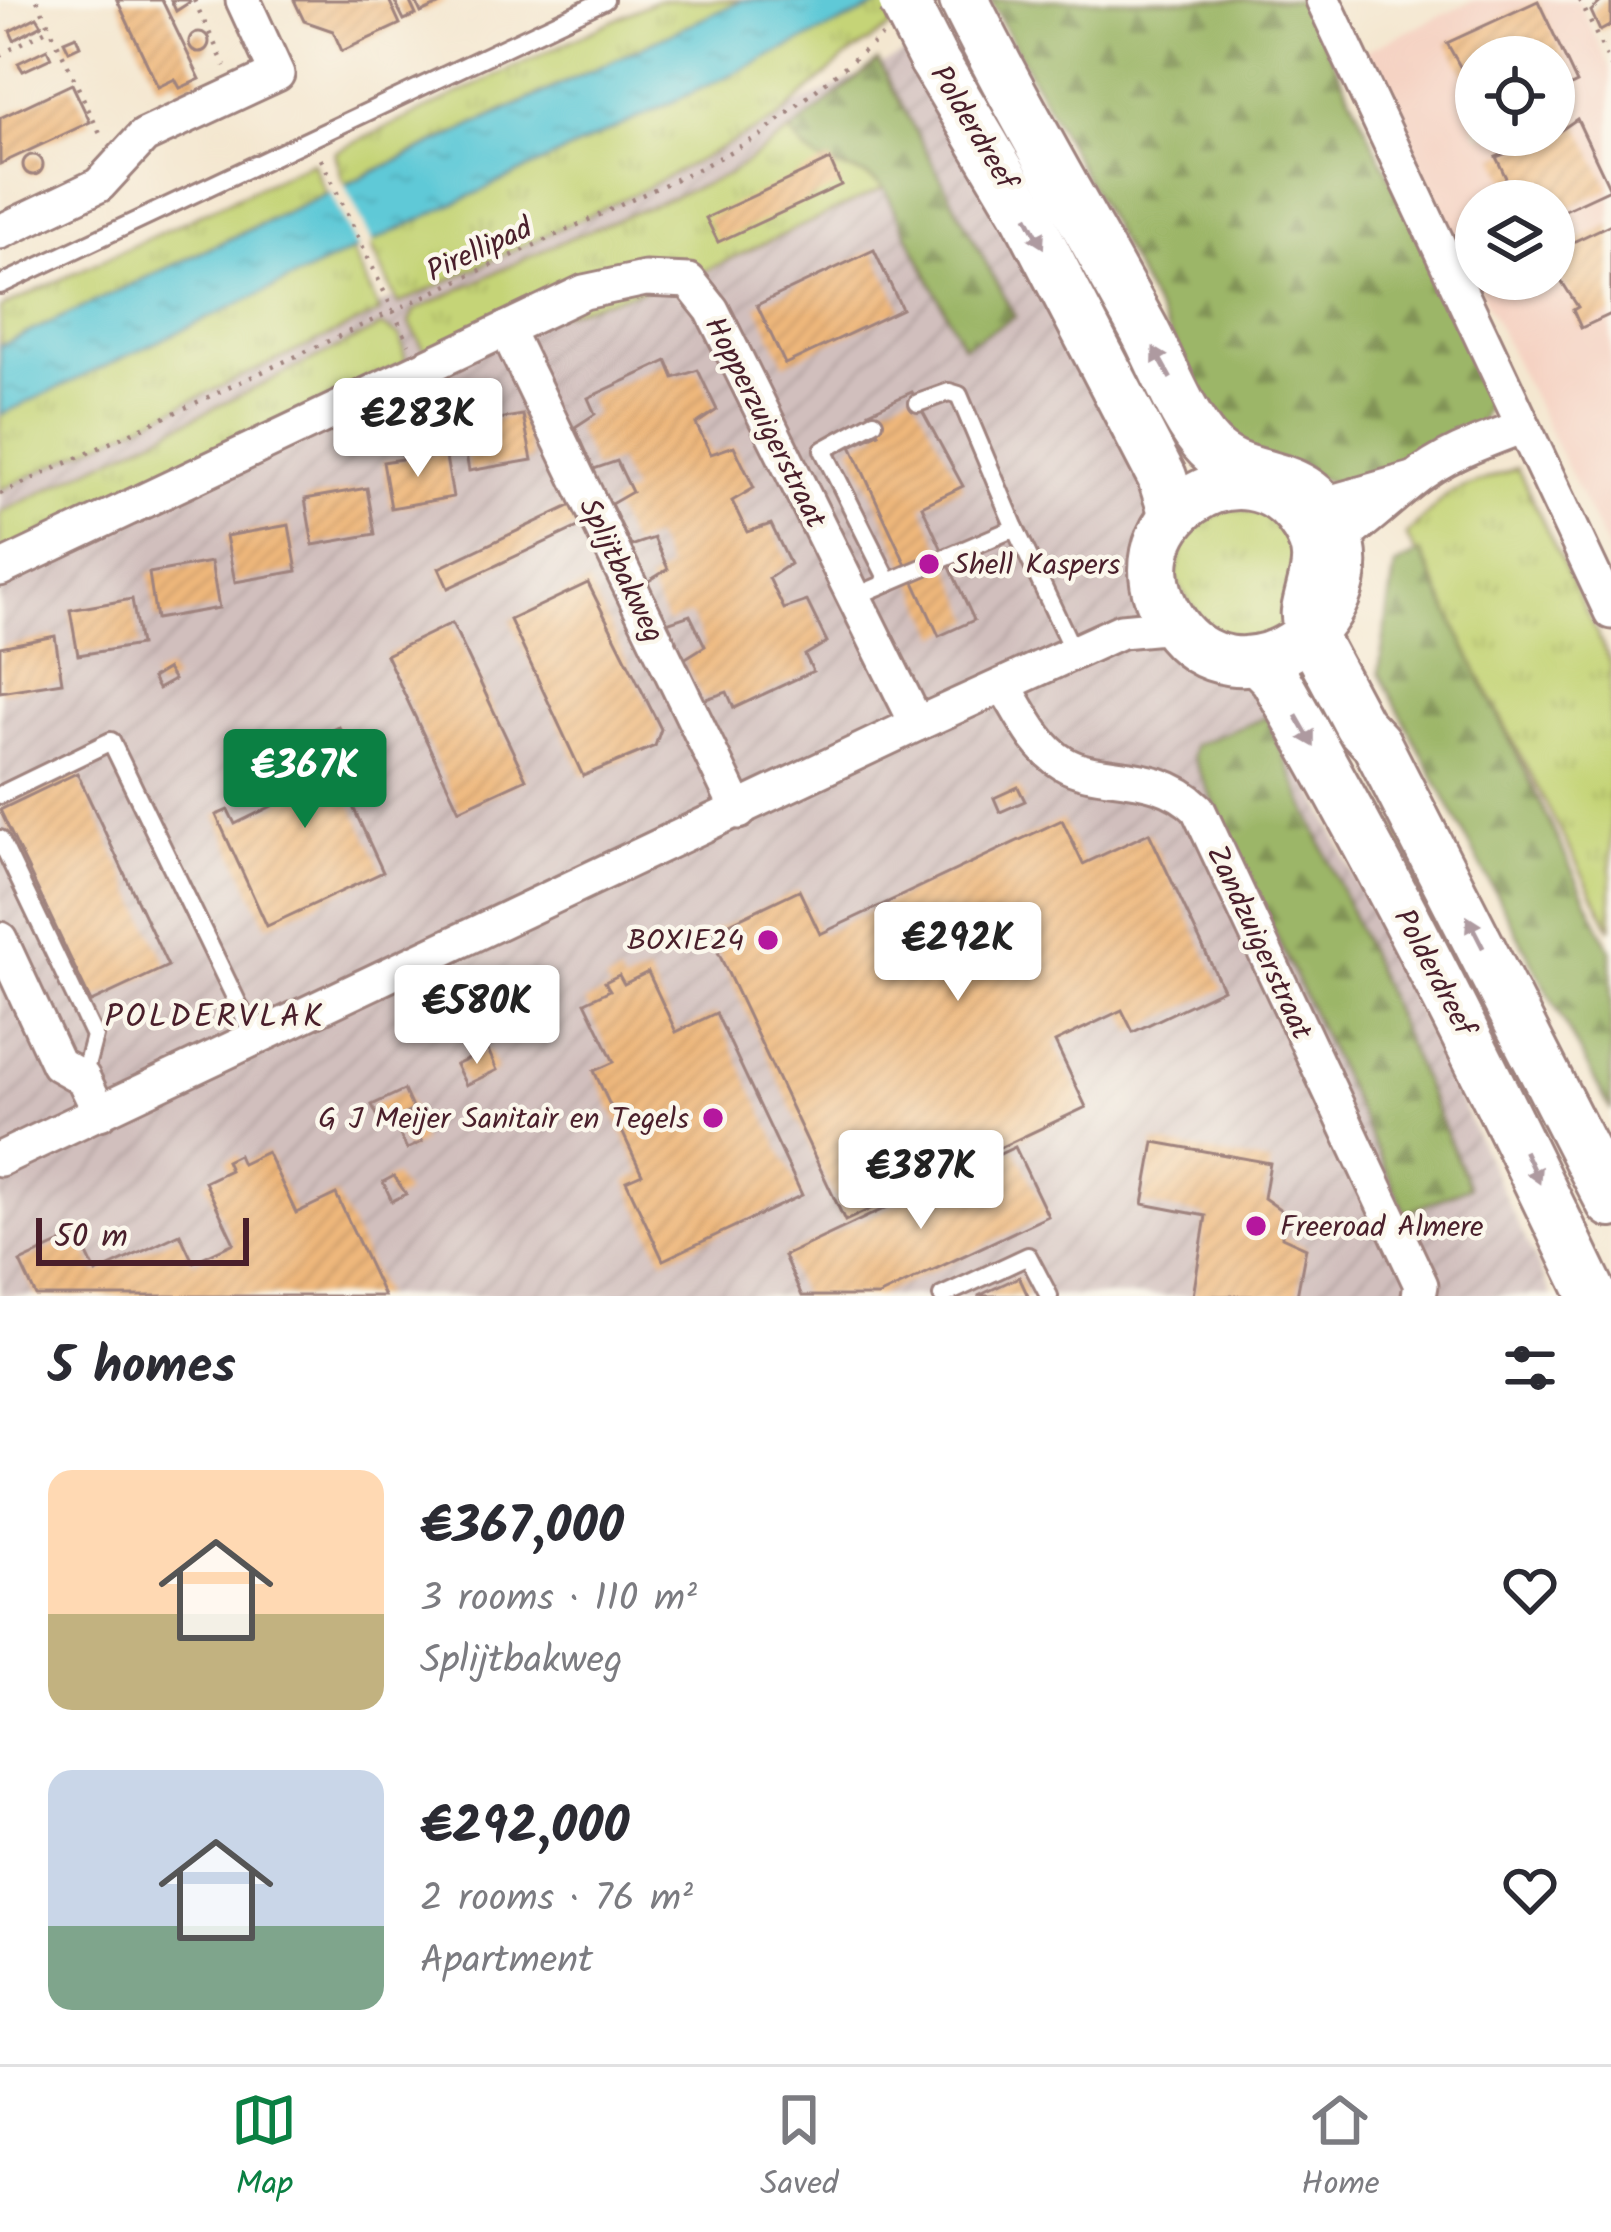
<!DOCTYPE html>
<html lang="en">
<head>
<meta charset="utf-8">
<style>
	body { margin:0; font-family:Kalam,sans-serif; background:#f7f7f7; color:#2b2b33; height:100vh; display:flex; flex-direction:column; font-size:45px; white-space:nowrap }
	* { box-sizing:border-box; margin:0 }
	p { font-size:39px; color:#7c7c81 }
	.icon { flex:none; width:66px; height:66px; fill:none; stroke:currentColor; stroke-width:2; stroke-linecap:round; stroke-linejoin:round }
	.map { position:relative; height:1296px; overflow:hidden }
	.side { display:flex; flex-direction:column; background:#fff; flex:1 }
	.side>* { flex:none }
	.buttons { position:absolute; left:1455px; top:36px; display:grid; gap:24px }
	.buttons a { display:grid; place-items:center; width:120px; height:120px; border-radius:50%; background:#fff; box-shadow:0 3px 9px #0004; font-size:60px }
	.scale { position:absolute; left:36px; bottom:30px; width:213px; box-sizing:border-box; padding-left:12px; border:6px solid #4a1f2b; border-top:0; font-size:33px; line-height:42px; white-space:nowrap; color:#4a1f2b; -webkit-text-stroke:9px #fbf7ec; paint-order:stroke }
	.price { position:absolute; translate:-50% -102px; padding:0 27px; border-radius:12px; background:#fff; color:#222; font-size:39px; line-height:78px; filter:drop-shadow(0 3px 6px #0008) }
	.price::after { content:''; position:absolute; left:50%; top:72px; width:36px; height:27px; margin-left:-18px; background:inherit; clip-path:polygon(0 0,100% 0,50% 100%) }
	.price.active { background:#0b8043; color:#fff }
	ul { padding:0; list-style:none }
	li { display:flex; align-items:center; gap:36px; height:300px; padding:0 48px }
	li span { display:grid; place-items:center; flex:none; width:336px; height:240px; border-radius:24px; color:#555 }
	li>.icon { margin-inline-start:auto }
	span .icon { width:144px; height:144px; fill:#fffc; stroke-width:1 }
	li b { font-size:51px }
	h2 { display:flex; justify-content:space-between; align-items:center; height:144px; padding:0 48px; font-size:51px }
	.menu { display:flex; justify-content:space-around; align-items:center; height:168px; border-top:3px solid #e1e1e2; background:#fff; font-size:33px; color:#7c7c81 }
	.menu a { display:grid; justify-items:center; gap:6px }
	.menu .active { color:#0b8043 }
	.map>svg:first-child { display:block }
	.built { fill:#f5d2c2; fill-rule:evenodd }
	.industrial { fill:url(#industrial-furrows) }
	.grass { fill:url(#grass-tufts); stroke:#887a51; stroke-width:3 }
	.forest { fill:url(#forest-firs); stroke:#736a4a; stroke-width:3 }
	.water { fill:url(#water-ripples); stroke:#547481; stroke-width:3 }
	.pier { fill:#f4e7d0 }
	.building { fill:url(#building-hatch) }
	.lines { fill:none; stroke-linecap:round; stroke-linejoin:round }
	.lane-casing { stroke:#9f837e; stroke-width:22 }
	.street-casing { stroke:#9f837e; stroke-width:39 }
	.secondary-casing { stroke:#9f837e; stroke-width:54 }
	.path { stroke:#9f837e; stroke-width:4.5; stroke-dasharray:3 9; stroke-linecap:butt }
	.lane { stroke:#fff; stroke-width:16 }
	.street { stroke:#fff; stroke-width:33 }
	.secondary { stroke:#fff; stroke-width:48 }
	.secondary-bridge-casing { stroke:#9f837e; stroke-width:54; stroke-linecap:butt }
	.secondary-bridge { stroke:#fff; stroke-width:48 }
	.oneway { fill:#ae9aa0 }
	.poi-dot { fill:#b5179e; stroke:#fbf7ec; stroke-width:4.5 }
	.labels { text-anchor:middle; stroke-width:9; stroke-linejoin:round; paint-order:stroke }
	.street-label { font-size:30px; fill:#4a1f2b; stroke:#fbf7ec }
	.poi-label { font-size:30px; fill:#4a1f2b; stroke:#fbf7ec; text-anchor:start }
	.neighbourhood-label { font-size:33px; letter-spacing:3px; fill:#4a1f2b; stroke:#fbf7ec }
</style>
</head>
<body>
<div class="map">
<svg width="1611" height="1296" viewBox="0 0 1611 1296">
	<defs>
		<pattern id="industrial-furrows" width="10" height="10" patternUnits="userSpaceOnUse" patternTransform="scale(3)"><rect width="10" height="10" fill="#d1bfbd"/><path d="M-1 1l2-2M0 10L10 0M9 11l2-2" fill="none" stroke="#b5a4a3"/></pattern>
		<pattern id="grass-tufts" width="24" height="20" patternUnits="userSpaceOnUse" patternTransform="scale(3)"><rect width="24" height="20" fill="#c5d477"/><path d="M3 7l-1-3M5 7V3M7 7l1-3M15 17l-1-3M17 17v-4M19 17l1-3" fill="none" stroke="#abb667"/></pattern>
		<pattern id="forest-firs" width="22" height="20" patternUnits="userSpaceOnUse" patternTransform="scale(3)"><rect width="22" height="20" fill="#9cb668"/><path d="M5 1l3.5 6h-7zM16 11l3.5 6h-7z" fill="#819356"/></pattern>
		<pattern id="water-ripples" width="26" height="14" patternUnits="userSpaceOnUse" patternTransform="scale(3)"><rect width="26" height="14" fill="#5ec9d7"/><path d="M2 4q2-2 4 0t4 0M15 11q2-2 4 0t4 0" fill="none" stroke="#53acb9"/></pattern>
		<pattern id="building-hatch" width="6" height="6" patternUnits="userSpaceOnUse" patternTransform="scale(3)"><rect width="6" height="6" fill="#eeb77c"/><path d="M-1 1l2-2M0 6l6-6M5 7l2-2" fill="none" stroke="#ce9d6b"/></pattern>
	</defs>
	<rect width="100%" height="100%" fill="#fbf7ec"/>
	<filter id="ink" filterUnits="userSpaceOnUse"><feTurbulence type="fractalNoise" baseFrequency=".00833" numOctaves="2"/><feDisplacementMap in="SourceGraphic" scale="24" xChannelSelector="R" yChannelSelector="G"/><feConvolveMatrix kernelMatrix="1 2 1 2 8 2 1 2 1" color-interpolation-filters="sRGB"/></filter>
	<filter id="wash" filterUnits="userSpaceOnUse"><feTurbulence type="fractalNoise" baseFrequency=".004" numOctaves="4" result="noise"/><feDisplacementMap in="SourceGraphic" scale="48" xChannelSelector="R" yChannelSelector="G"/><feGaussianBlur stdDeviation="2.7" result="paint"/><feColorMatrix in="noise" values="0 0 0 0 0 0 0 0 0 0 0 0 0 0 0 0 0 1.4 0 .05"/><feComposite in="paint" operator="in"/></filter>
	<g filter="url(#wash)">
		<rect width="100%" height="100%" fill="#f4e7d0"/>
		<path class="built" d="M1475 0H1578L1611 70V557L1363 52ZM1476 57H1554V135H1476ZM1476 201H1554V279H1476Z"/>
		<polygon class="industrial" points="955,29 1552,1296 0,1296 0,487"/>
		<g class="grass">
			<polygon points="657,0 743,0 344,185 335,152"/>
			<polygon points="891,0 902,20 846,57 777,119 642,190 398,304 369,241"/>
			<path d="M791 131C822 182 848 156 884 188L698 274 426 353 409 322 414 311 563 241 728 175Z"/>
			<polygon points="312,162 326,193 0,346 0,308"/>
			<polygon points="351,249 380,312 0,490 0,415"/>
			<polygon points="382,326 400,336 406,362 0,553 0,513"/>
			<polygon points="1517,468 1611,663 1611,929 1406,535 1449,493"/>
			<path d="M1229 508 1263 513 1296 544 1288 601 1280 609 1293 627C1230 656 1205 633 1175 578L1185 531Z"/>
			<path d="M1316 706C1414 834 1479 990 1553 1133L1456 984Z"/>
		</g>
		<g class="forest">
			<polygon points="990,0 1304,0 1475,353 1491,394 1477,429 1404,467 1335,484 1228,443"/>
			<path d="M878 61 1015 317 963 346 884 188C848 156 822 182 791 132Z"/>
			<polygon points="1420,552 1611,951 1611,1111 1379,673 1395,566"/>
			<polygon points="1267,717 1469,1187 1406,1213 1192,756 1194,745"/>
		</g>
		<polygon class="water" points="743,0 891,0 0,415 0,346"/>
		<polygon class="pier" points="342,179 374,245 358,252 327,186"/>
		<g id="blocks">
			<g class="building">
				<polygon points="117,0 162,0 200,79 180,88 175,79 158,87"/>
				<polygon points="171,0 189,0 190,2 176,11"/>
				<polygon points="294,0 389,0 400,24 342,51 333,31 304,21"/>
				<polygon points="409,0 416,15 404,20 395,2"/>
				<polygon points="415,0 449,0 421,13"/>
				<polygon points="1603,0 1611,0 1611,25 1600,31 1591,11"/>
				<polygon points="1538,1 1577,83 1554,94 1554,57 1476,57 1476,114 1465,91 1472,88 1447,43"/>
				<polygon points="37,17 42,25 14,40 10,31"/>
				<circle cx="199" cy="42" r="10"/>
				<polygon points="76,36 80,46 69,51 64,41"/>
				<polygon points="47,49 51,58 23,71 18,63"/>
				<polygon points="72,84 90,122 0,164 0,118"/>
				<polygon points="1577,119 1610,189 1554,215 1554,201 1517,201 1496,157 1554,135"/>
				<circle cx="33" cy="165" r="10"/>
				<polygon points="830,160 841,185 718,242 706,218"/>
				<polygon points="1611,224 1611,314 1581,328 1573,310 1578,307 1554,269 1554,251"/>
				<polygon points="874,250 902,309 785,364 757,305"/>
				<polygon points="667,361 674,378 698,370 717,410 696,424 711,454 734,446 754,488 732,501 747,532 771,524 790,564 769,578 784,609 807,601 827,642 805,655 813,671 734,708 727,692 703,700 684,659 705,646 690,615 667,623 647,582 668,569 654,538 631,546 611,504 632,492 617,461 594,469 575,427 595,414 588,398"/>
				<polygon points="912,392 963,486 922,506 974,620 939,636 851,446 879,433 869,412"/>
				<polygon points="523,415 532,460 469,471 461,425"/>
				<polygon points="445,452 453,497 391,508 383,462"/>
				<polygon points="367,488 375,534 313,545 305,499"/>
				<polygon points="572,505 582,525 448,588 439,568"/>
				<polygon points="289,525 297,571 235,582 226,536"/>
				<polygon points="211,562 219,608 156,619 149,573"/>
				<polygon points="588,583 661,729 655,746 583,776 510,620"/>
				<polygon points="132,599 140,645 78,655 70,610"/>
				<polygon points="452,623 526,779 459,810 386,655"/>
				<polygon points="55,636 62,682 0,692 0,647"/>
				<polygon points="167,669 174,680 158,689 152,678"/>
				<polygon points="339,727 366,785 347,794 383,872 267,926 216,815 228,810 235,824 280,802 262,764"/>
				<polygon points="77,773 168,966 91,1002 0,810"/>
				<polygon points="1018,787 1025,801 1000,812 994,798"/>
				<polygon points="1062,820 1083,864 1149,833 1223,989 1133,1032 1122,1010 1055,1042 1086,1107 845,1221 709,933 799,890 820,934"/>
				<polygon points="648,972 676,1032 716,1013 802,1195 663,1260 626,1181 642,1174 594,1071 614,1062 585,1002 610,990 605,982 619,975 624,984"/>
				<polygon points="488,1050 497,1070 466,1085 456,1065"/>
				<polygon points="404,1090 413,1110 382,1125 372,1105"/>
				<polygon points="415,1126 422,1142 407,1149 399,1133"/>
				<polygon points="1154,1142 1270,1163 1264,1198 1281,1210 1282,1237 1306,1248 1297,1296 1193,1296 1206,1216 1143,1204"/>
				<polygon points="1015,1147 1048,1216 878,1296 802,1296 784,1256"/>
				<polygon points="267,1152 296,1213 336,1194 384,1296 36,1296 20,1262 78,1235 96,1273 180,1234 193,1262 234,1243 205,1182 230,1170 226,1161 238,1155 242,1164"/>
				<polygon points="394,1176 406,1194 392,1201 383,1182"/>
				<polygon points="1019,1277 1028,1296 978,1296"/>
			</g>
		</g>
	</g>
	<g filter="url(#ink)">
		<use href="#blocks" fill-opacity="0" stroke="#9f837e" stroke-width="3"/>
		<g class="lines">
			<g class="lane-casing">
				<g id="lane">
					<polyline points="0,285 605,0"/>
					<polyline points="918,403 949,392 959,395 1015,528"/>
					<polyline points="874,422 823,450 889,582"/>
					<polyline points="854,597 1015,528 1074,653"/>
					<polyline points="0,795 111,741 255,1039"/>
					<polyline points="0,839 94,1036 83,1078"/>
					<polyline points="942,1296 1028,1256 1049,1296"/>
				</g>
			</g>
			<g class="street-casing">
				<g id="street">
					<polyline points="1323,0 1611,612"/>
					<polyline points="0,232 99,185 144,136 277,74 243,0"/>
					<polyline points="506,329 739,812"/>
					<polyline points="1321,505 1413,479"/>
					<path d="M1339 540C1366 522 1387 501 1412 481 1443 455 1484 441 1521 427"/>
					<polyline points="0,569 584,292 645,279 689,281 712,310 917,724"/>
					<path d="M1005 687C1021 713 1036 747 1063 763 1099 785 1156 767 1198 809L1421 1285 1419 1296"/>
					<polyline points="0,939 58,1064 83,1078 100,1113"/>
					<polyline points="0,1159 917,724 1121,631 1174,626"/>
				</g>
			</g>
			<g class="secondary-casing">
				<g id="secondary">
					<path d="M964 0C1019 111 1083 219 1143 328 1161 361 1184 422 1209 447 1247 487 1307 462 1335 528 1375 624 1236 714 1173 624 1103 524 1246 429 1305 525 1326 558 1312 578 1306 611 1304 622 1313 636 1317 646L1359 725 1376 743 1611 1203"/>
					<polyline points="933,59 1026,215 1162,477 1173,512"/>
					<path d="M1257 660 1274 677C1390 879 1493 1086 1593 1296"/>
				</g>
			</g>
			<g class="path">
				<polyline points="37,0 101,136"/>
				<polyline points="194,0 225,66"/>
				<polyline points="1580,0 1611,66"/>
				<polyline points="0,55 50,28"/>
				<polyline points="321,159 409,344"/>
				<polyline points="0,494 700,168 761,135 882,36"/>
			</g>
			<use href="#lane" class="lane"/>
			<use href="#street" class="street"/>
			<use href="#secondary" class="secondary"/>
			<g class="secondary-bridge-casing">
				<polyline id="secondary-bridge" points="903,0 933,59"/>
			</g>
			<use href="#secondary-bridge" class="secondary-bridge"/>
		</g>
		<defs><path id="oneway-solid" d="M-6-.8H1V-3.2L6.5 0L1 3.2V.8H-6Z" transform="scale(3)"/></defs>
		<g class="oneway">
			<use href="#oneway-solid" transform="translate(1035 232) rotate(63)"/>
			<use href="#oneway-solid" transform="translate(1162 363) rotate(-119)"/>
			<use href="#oneway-solid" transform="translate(1305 731) rotate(60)"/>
			<use href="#oneway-solid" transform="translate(1475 932) rotate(-117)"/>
			<use href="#oneway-solid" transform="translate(1532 1167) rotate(65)"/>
		</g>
	</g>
	<g class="poi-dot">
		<circle cx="929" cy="564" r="12"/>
		<circle cx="768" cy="940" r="12"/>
		<circle cx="713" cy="1118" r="12"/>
		<circle cx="1256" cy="1226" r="12"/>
	</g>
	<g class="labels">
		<g class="street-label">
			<text transform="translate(974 127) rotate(59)" y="10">Polderdreef</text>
			<text transform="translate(479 249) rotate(-25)" y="10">Pirellipad</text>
			<text transform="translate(766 422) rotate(63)" y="10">Hopperzuigerstraat</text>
			<text transform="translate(622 570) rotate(64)" y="10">Splijtbakweg</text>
			<text transform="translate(1260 942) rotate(65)" y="10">Zandzuigerstraat</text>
			<text transform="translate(1435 972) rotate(62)" y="10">Polderdreef</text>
		</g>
		<g class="poi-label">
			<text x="953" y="574">Shell Kaspers</text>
			<text x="744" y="950" text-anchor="end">BOXIE24</text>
			<text x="689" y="1128" text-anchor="end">G J Meijer Sanitair en Tegels</text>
			<text x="1280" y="1236">Freeroad Almere</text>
		</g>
		<g class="neighbourhood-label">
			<text x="215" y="1027">POLDERVLAK</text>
		</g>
	</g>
</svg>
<div class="buttons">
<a><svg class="icon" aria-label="locate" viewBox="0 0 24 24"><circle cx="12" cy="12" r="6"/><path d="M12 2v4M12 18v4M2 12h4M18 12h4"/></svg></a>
<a><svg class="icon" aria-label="layers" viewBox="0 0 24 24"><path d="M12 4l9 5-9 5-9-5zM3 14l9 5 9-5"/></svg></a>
</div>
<div class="scale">50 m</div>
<b class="price" style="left:418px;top:480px">€283K</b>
<b class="price active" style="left:305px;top:831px">€367K</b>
<b class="price" style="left:958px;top:1004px">€292K</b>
<b class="price" style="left:477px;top:1067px">€580K</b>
<b class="price" style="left:921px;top:1232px">€387K</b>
</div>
<section class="side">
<h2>5 homes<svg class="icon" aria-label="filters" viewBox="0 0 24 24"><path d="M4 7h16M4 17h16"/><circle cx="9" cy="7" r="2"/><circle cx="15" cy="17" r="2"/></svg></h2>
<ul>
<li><span style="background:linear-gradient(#ffd9b3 60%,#c2b280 0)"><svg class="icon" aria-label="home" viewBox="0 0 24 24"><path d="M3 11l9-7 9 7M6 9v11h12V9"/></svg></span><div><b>€367,000</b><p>3 rooms · 110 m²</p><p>Splijtbakweg</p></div><svg class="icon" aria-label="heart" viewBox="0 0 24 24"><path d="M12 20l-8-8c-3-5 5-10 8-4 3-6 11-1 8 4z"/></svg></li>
<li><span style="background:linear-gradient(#c9d6e8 65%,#7fa58c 0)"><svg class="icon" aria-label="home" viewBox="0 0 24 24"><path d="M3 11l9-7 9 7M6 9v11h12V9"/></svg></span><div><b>€292,000</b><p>2 rooms · 76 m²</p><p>Apartment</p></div><svg class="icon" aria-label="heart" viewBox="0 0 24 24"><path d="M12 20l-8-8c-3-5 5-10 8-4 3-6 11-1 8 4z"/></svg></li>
</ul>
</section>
<nav class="menu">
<a class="active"><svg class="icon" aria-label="map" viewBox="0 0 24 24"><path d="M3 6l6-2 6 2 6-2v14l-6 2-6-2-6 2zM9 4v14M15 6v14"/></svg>Map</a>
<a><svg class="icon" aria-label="saved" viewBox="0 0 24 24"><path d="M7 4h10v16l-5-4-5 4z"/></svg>Saved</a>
<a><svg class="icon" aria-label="home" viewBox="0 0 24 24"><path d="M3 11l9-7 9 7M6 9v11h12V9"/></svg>Home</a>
</nav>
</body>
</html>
